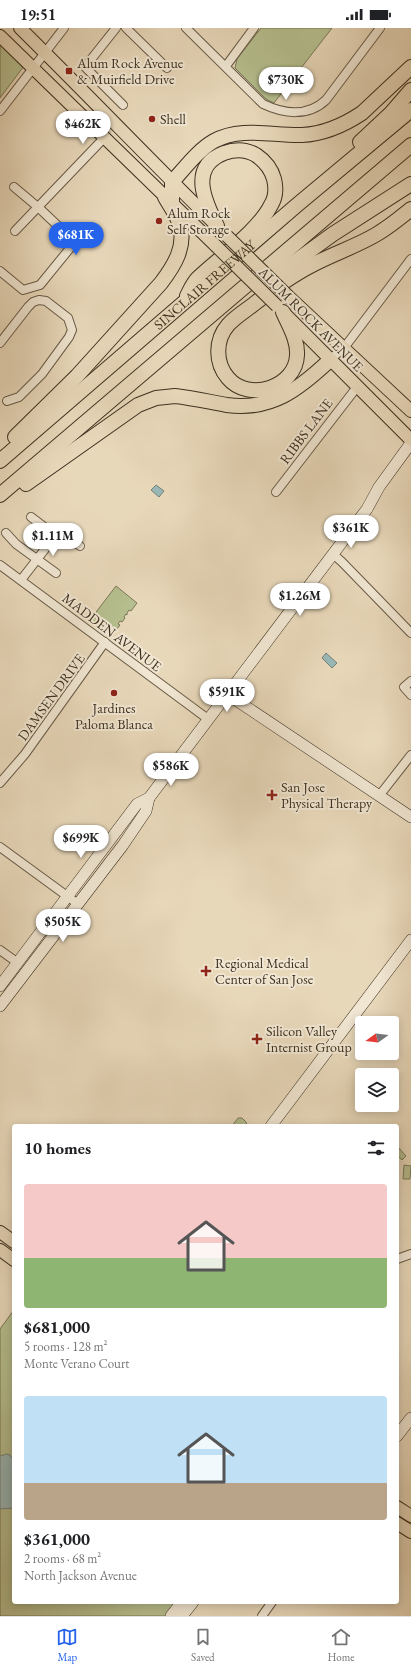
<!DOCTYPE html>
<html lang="en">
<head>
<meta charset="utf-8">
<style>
	body { margin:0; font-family:"EB Garamond",serif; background:#f6f6f6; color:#202124; height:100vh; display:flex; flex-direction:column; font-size:15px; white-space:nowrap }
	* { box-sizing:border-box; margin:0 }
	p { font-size:13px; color:#757577 }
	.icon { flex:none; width:22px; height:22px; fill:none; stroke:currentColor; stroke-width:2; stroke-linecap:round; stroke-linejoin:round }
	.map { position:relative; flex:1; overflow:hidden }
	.sheet { position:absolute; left:12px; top:1096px; width:387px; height:480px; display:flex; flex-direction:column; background:#fff; border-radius:4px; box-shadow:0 2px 10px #0003 }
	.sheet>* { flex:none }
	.needle { width:26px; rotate:255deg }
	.fabs { position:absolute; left:355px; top:988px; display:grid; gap:8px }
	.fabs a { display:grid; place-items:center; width:44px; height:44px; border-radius:4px; background:#fff; box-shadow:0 2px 10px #0003; font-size:20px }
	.price { position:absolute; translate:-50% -34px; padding:0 9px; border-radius:14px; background:#fff; color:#222; font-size:13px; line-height:26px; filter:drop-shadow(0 1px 2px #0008) }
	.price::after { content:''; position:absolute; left:50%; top:24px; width:12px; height:9px; margin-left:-6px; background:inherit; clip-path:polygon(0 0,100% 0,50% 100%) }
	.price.on { background:#2563eb; color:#fff }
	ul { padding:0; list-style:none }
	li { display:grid; align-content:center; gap:8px; height:212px; padding:0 12px }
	li span { display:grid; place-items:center; height:124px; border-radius:4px; color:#555 }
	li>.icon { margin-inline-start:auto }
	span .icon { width:72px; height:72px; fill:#fffc; stroke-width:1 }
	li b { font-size:17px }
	h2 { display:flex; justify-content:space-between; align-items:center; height:48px; padding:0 12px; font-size:17px }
	.status { display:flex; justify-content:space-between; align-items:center; height:28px; padding:0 20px; background:#fff; direction:ltr }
	.status svg { height:11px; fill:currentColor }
	.tabs { display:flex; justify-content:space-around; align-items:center; height:56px; border-top:1px solid #e0e0e0; background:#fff; font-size:11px; color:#757577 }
	.tabs a { display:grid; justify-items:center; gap:2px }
	.tabs .on { color:#2563eb }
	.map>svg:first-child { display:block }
	.green { fill:#b6bf8f; stroke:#7a7857 }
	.water { fill:#99b8b7; stroke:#74827a }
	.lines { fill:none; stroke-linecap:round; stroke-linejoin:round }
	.street-casing { stroke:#685a46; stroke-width:10 }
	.secondary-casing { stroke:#3d301f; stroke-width:12 }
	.primary-casing { stroke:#3d301f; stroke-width:14 }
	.highway-casing { stroke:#3d301f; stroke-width:16 }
	.street { stroke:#f0e6d2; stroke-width:8 }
	.secondary { stroke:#f0e6d2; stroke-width:11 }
	.primary { stroke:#e8d8ba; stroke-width:12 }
	.highway { stroke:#e8d8ba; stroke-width:14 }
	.primary-bridge-casing { stroke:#3d301f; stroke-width:14; stroke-linecap:butt }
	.primary-bridge { stroke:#e8d8ba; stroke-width:12 }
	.poi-dot { fill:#8f2418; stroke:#f0e6d2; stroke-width:1.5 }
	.labels { text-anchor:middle; stroke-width:4; stroke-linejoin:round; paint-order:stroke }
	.poi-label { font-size:14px; fill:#3d301f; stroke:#f0e6d2; text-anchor:start }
	.street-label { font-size:14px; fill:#3d301f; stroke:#f0e6d2 }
</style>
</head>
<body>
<div class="status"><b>19:51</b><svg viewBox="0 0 49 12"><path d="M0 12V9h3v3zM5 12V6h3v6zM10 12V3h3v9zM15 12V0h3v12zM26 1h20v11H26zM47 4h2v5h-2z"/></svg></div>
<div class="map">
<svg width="411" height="1588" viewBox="0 0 411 1588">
	<rect width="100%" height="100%" fill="#e8d8ba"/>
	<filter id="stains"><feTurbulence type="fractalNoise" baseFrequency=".005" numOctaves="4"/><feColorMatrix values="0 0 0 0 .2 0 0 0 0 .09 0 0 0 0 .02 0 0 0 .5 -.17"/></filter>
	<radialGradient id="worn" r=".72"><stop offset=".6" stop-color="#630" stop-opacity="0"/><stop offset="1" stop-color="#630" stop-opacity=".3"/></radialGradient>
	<g class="green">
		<polygon points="261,0 332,0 274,75 266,71 235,40 237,31"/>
		<polygon points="0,14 24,38 0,70"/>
		<polygon points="116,558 137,575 131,583 129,582 127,585 127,587 126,586 124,589 125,590 122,594 120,593 118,596 120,597 112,608 90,592"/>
		<polygon points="238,1090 242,1090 246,1094 247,1098 232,1098"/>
		<polygon points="397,1118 406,1128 402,1132 397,1127"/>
		<polygon points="404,1137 411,1138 410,1151 403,1151"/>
		<polygon points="14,1282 14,1574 176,1574 165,1588 0,1588 0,1301"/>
	</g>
	<g class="water">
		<polygon points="156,457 164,463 159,469 151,462"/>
		<polygon points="326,625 337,635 332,640 322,630"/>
		<polygon points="7,1426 10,1427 14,1433 14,1480 0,1481 0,1428"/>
	</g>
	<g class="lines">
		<g class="street-casing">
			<g id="street">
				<polyline points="116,0 85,39 123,77"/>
				<polyline points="126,0 167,40"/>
				<path d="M186 0 263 76C284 86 308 89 326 72L380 0"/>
				<polyline points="226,38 254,0"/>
				<polyline points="0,83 64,0"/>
				<polyline points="15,203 105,109"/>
				<polyline points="0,243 23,262 40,257 75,214 39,180 14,159"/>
				<polyline points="0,315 28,279 33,274 39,272 46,273 68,290 72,302 69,309 42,346 19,369 7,373"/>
				<polyline points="330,332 347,316 411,231"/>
				<polyline points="276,464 357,359"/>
				<polyline points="31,489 56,508"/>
				<polyline points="6,505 16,516 56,545"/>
				<polyline points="333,526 342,534 411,605"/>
				<polyline points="0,537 208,691"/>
				<polyline points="21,552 52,512 56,508 64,507 80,518"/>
				<polyline points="411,653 404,659 411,667"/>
				<polyline points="0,755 25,726 105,614"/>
				<polyline points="379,768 411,727"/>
				<polyline points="0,819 78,876"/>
				<polyline points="0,922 18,935"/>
				<polyline points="397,1231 411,1226"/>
				<polyline points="262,1588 272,1574"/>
			</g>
		</g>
		<g class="secondary-casing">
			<g id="secondary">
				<polyline points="227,666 411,789"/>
				<polyline points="0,958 137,776 149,770 367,481 379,459 411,415"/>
				<polyline points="0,978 123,817 146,783 149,770"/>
				<polyline points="271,1098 411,912"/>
				<polyline points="397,1408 411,1390"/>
				<polyline points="171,1588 182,1574"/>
				<polyline points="182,1588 193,1574"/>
			</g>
		</g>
		<g class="primary-casing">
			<g id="primary">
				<path d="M20 0C85 64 148 130 214 195"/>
				<polyline points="0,8 216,218"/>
				<polyline points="288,268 411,383"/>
				<polyline points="286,287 411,412"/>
				<polyline points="0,1204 14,1214"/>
				<polyline points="0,1222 14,1232"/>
				<polyline points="397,1479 411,1488"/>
				<polyline points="397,1495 411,1504"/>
			</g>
		</g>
		<g class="highway-casing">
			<g id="highway">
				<polyline points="360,114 391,85 411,62"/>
				<path d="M172 175V154C185 140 198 122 214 113 241 98 273 108 302 107 324 106 344 97 362 85L411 39"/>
				<polyline points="267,254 333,206 411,156"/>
				<path d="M187 268C190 262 193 255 198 250 219 230 259 202 271 177 276 169 276 159 274 151 271 140 265 133 256 127 246 121 235 121 224 125 188 139 205 174 217 198"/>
				<path d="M283 284C289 298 298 312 297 327 296 359 249 375 228 350 215 335 215 312 228 297 235 289 245 283 254 276 273 261 292 247 314 236 335 225 357 218 377 206 389 199 400 190 411 181"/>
				<path d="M15 409 77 348 161 255C174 238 186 219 180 197 177 187 170 178 165 169"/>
				<path id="s1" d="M0 433 297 177 411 82"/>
				<path d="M26 456 138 377 156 370 175 368C193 370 210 374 227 377 272 383 299 361 330 332"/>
				<polyline points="0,467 411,117"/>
			</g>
		</g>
		<use href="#street" class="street"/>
		<use href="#secondary" class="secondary"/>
		<use href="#primary" class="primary"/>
		<use href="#highway" class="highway"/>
		<g class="primary-bridge-casing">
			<g id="primary-bridge">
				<polyline points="227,208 288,268"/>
				<polyline points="216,218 277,278"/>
			</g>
		</g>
		<use href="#primary-bridge" class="primary-bridge"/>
	</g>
	<g class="poi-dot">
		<rect x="65" y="39" width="8" height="8" rx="2"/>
		<circle cx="152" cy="91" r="4"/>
		<circle cx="159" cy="193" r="4"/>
		<circle cx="114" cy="665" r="4"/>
		<path d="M270 761h4v4h4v4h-4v4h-4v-4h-4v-4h4z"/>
		<path d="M204 937h4v4h4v4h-4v4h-4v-4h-4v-4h4z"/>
		<path d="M255 1005h4v4h4v4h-4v4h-4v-4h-4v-4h4z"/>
	</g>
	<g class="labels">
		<g class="poi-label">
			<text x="77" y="40">Alum Rock Avenue<tspan x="77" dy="16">&amp; Muirfield Drive</tspan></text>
			<text x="160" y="96">Shell</text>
			<text x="167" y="190">Alum Rock<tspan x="167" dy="16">Self Storage</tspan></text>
			<text x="114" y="685" text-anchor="middle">Jardines<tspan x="114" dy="16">Paloma Blanca</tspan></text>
			<text x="281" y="764">San Jose<tspan x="281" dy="16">Physical Therapy</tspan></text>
			<text x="215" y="940">Regional Medical<tspan x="215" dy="16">Center of San Jose</tspan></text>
			<text x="266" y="1008">Silicon Valley<tspan x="266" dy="16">Internist Group</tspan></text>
		</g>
		<g class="street-label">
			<text dy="5" stroke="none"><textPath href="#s1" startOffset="270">SINCLAIR FREEWAY</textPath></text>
			<text transform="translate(311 291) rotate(45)" y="5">ALUM ROCK AVENUE</text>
			<text transform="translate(306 403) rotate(-53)" y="5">RIBBS LANE</text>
			<text transform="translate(112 604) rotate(37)" y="5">MADDEN AVENUE</text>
			<text transform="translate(51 669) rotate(-54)" y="5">DAMSEN DRIVE</text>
		</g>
	</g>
	<rect width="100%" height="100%" filter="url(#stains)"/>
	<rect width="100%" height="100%" fill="url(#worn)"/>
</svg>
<div class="fabs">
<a><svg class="needle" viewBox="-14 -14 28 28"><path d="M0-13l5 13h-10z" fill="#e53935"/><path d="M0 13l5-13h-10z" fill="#757577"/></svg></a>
<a><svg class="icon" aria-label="layers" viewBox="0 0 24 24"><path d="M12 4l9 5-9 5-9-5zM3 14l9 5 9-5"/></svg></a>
</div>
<b class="price" style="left:286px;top:73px">$730K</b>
<b class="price" style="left:83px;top:117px">$462K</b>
<b class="price on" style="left:76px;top:228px">$681K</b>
<b class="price" style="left:351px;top:521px">$361K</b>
<b class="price" style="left:53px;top:529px">$1.11M</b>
<b class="price" style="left:300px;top:589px">$1.26M</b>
<b class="price" style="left:227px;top:685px">$591K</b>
<b class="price" style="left:171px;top:759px">$586K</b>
<b class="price" style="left:81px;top:831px">$699K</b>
<b class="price" style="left:63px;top:915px">$505K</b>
<section class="sheet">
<h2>10 homes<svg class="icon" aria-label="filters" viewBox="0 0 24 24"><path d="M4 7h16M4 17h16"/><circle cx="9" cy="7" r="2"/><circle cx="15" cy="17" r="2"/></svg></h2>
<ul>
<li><span style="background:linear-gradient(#f6c9c9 60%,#8fb573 0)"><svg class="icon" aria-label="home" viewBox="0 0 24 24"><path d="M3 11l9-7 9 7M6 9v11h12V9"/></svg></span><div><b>$681,000</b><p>5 rooms · 128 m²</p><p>Monte Verano Court</p></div></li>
<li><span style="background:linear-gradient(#bfe0f5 70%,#b9a48a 0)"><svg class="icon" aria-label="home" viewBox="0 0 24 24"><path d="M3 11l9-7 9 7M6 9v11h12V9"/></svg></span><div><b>$361,000</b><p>2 rooms · 68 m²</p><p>North Jackson Avenue</p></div></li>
</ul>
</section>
</div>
<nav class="tabs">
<a class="on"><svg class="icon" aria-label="map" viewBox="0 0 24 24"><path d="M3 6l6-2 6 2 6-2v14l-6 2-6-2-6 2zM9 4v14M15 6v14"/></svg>Map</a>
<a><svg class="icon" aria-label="saved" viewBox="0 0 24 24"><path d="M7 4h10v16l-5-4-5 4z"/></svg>Saved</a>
<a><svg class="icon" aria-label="home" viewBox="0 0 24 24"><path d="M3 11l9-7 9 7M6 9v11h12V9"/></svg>Home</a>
</nav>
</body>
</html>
